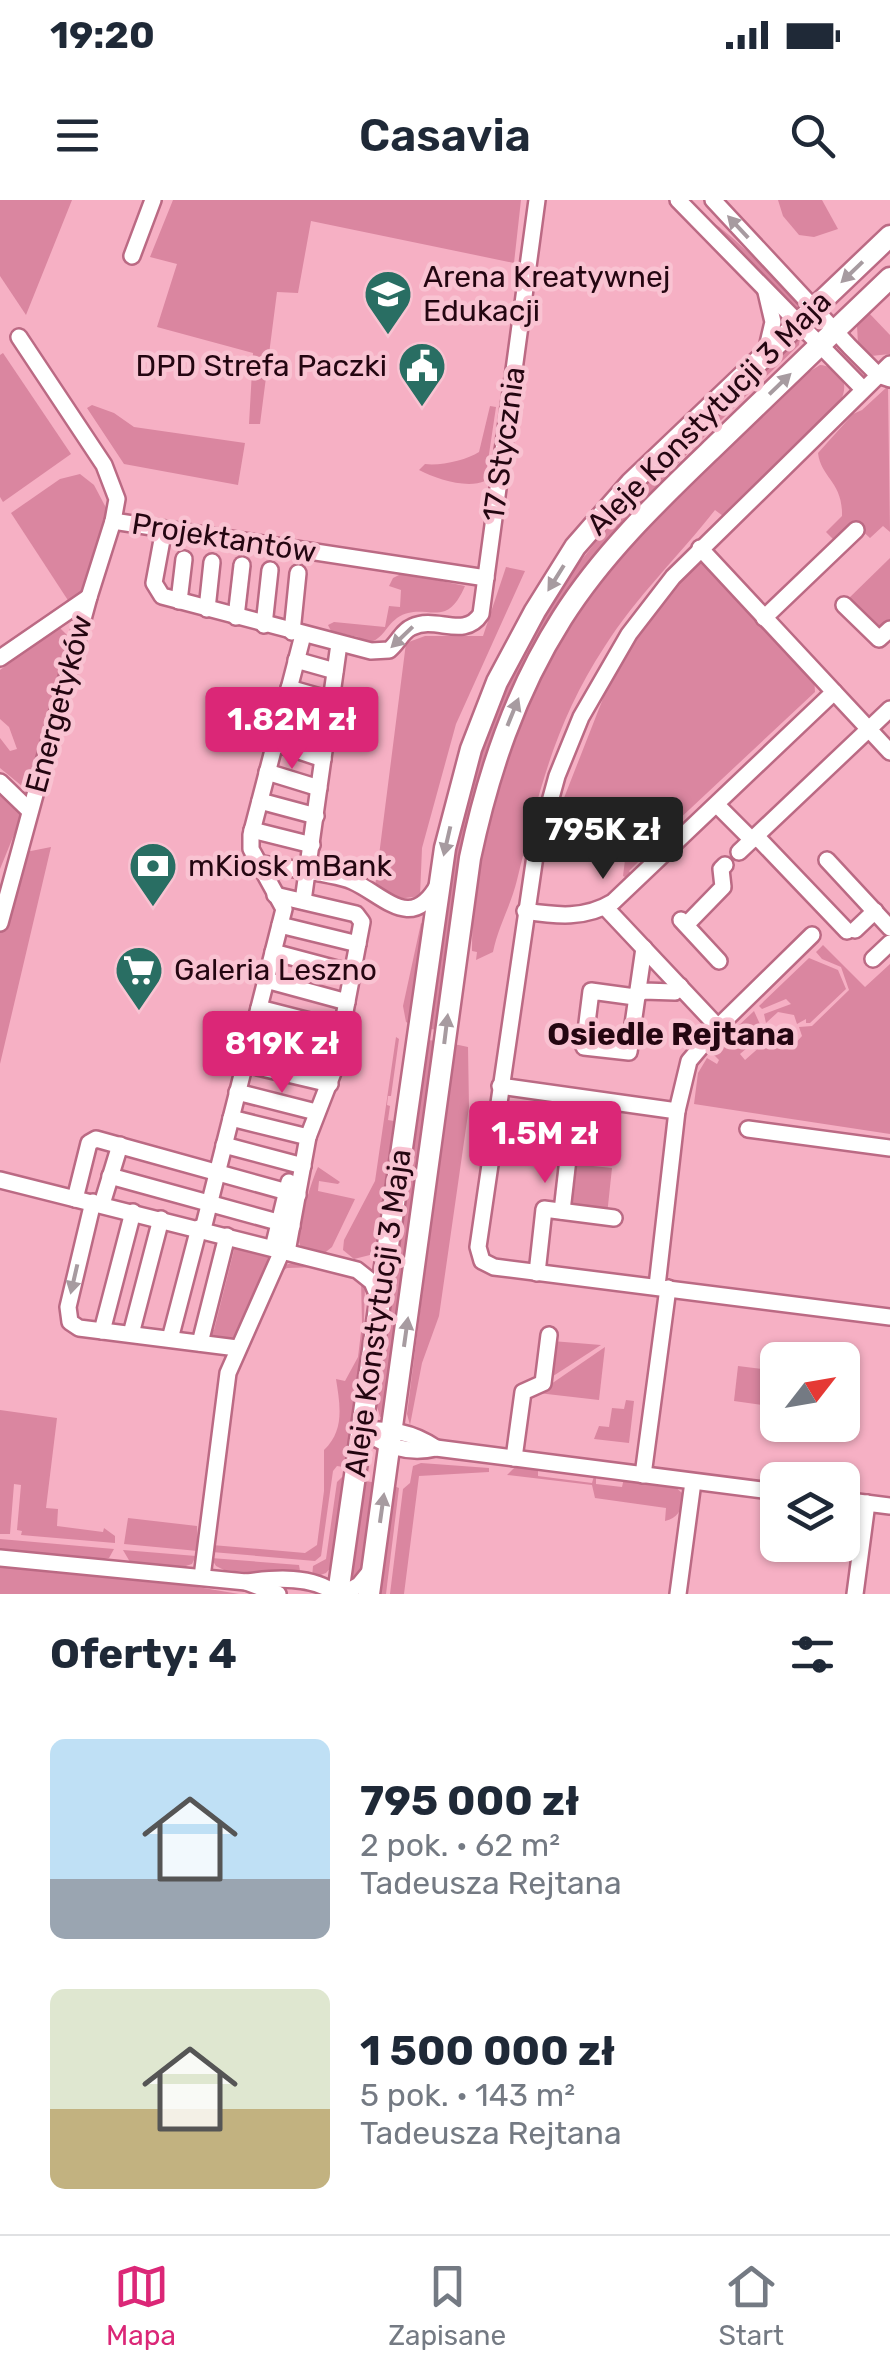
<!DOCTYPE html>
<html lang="pl">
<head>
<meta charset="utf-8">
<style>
	body { margin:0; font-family:Rubik,sans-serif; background:#f6f6f7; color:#1f2937; height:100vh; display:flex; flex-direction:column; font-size:38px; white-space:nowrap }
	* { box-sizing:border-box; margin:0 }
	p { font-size:32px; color:#747a83 }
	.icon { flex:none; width:55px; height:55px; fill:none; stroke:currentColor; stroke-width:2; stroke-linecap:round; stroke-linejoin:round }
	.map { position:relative; height:1394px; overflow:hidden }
	.drawer { display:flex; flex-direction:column; background:#fff; flex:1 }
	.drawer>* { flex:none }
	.needle { width:65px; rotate:59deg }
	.fabs { position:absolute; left:760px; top:1142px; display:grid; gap:20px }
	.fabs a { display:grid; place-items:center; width:100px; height:100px; border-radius:15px; background:#fff; box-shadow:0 2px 8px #0004; font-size:50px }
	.price { position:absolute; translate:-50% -85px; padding:0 22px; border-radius:10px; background:#db2777; color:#fff; font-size:32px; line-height:65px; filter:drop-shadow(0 2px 5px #0008) }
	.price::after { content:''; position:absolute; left:50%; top:60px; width:30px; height:22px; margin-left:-15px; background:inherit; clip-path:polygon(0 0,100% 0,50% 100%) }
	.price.active { background:#222; color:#fff }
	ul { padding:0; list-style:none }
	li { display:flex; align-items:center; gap:30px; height:250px; padding:0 50px }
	li span { display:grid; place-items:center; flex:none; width:280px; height:200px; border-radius:15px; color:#555 }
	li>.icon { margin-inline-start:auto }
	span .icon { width:120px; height:120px; fill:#fffc; stroke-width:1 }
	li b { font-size:42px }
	h2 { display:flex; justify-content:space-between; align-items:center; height:120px; padding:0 50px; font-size:42px }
	.status { display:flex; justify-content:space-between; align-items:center; height:70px; padding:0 50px; background:#fff; direction:ltr }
	.status svg { height:28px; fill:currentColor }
	header { display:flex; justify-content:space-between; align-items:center; height:130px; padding:0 50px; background:#fff; font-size:45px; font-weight:600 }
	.tabs { display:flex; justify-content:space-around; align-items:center; height:140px; border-top:2px solid #e0e1e3; background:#fff; font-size:28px; color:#747a83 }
	.tabs a { display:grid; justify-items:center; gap:5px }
	.tabs .active { color:#db2777 }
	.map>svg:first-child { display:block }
	.green { fill:#da86a0 }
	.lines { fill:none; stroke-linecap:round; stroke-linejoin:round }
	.minor-casing { stroke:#bb6a84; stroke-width:20 }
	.major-casing { stroke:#bb6a84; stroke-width:25 }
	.minor { stroke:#fff; stroke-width:15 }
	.major { stroke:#fff; stroke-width:20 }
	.oneway { fill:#a79ba0 }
	.labels { text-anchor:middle; stroke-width:9; stroke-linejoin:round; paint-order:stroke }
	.poi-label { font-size:30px; fill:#240611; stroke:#f9c3d2; text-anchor:start }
	.street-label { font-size:30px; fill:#240611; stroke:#f9c3d2 }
	.neighbourhood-label { font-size:32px; font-weight:bold; fill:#240611; stroke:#f9c3d2 }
</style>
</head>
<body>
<div class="status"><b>19:20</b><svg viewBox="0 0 49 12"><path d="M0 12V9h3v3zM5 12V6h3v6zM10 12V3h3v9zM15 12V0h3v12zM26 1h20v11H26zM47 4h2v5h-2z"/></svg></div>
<header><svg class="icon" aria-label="menu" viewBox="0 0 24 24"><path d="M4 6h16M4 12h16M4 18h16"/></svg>Casavia<svg class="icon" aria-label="search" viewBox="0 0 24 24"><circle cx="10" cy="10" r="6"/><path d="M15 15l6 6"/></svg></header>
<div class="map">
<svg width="890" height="1394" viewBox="0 0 890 1394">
	<rect width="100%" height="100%" fill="#f6b0c4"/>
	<g class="green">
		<polygon points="0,0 72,0 26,115 0,76"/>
		<polygon points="173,0 521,0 514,63 311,21 298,93 277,92 260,224 249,224 253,153 157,127 177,64 150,57"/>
		<polygon points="778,0 822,0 838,29 814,37 799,35 783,16"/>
		<path d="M711 22C722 25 786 88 798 101V107L794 108Z"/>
		<polygon points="868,112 890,135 890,154 871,156 858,143 857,126"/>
		<path d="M800 139 799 145C658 280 520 405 472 603 454 677 447 754 437 830L425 828C440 736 449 641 478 553 538 372 660 269 793 142Z"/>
		<polygon points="3,153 71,254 3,302 0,297 0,155"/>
		<path d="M820 165C842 167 850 184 840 202L723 316 715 310C679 356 636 397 605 446 554 524 539 592 517 680 511 705 498 727 493 752L476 760 477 752 472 751C473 601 534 454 632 342 684 283 744 231 801 177Z"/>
		<path d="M888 186 890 332 883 326 870 338 857 326 838 344 826 332 842 316C843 282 821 278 818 253L853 214 862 210Z"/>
		<polygon points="92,205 114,213 134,227 245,243 238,285 124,264 87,208"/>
		<path d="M490 206 496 207 485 281C467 289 436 279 419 270L425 264C441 266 467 260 479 252Z"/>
		<polygon points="80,274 94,285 113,321 89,397 73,408 11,313 60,279"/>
		<polygon points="890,358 890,424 878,431 846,401"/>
		<path d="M701 362 708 364 814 476 815 492 675 623 662 622C649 610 603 599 585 601 576 602 571 605 562 603L615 468 656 406 692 366Z"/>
		<polygon points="506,367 525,371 456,524 422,648 420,696 398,699 375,687 406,443 425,436 483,436"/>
		<path d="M403 373 465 386C461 395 455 407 445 411 430 416 415 406 397 418 384 428 383 441 365 443L358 437 331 431 328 425 334 422 385 427 389 406 400 407 401 390 389 386 393 378Z"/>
		<path d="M59 427 68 436C57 488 46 540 28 591L0 568V538L10 551 17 549 9 527 0 519V470Z"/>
		<polygon points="0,592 22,615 0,669"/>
		<polygon points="548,637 620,646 620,650 627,651 629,648 638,649 651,661 648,664 642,658 629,671 634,677 627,678 623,676 626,652 545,642"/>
		<polygon points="19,646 31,651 51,647 0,864 0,720"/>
		<polygon points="421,723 424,725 412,825 406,822 403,806"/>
		<polygon points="823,745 865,787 890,764 890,934 694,904 698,873 707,858 717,864 719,860 711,852 731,833 741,843 753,831 746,824 740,829 737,827 754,811 764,833 740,854 745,860 771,837 773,845 792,847 802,836 799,827 812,826 849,790 841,767 822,759 816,752"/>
		<polygon points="809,758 838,770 846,789 810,823 806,823 806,819 797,824 794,815 778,812 766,823 764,814 791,804 786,799 762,809 759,806"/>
		<polygon points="396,837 399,839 391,896 388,896 387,905 390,906 388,920 394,921 375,1047 370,1055 354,1059 343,1050 344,1040 375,981"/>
		<polygon points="423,839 435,841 385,1216 380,1217 377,1206"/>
		<polygon points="454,844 468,847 469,907 439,1116 422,1163 410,1225 407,1214"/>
		<polygon points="574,964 612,968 607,1015 569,1005"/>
		<path d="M318 967 340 982 338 984 319 981 318 991 355 999 332 1047 322 1055C314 1053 304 1053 300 1045 295 1033 312 979 318 967Z"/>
		<polygon points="237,1038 282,1051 281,1066 296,1062 322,1067 287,1068 279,1073 249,1145 237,1148 200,1143 204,1128 214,1130"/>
		<path d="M361 1080 365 1087 363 1149 349 1268 337 1266 333 1271 321 1356 315 1361 212 1352V1345L305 1353 317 1345 324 1291V1250C345 1230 340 1205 336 1179L345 1181 358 1157 362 1124Z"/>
		<polygon points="552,1141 601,1145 547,1180"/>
		<polygon points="605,1147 599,1200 538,1193"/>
		<polygon points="738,1166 777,1171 777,1207 734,1201"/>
		<polygon points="626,1200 634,1201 629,1243 594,1239 599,1226 609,1227 612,1208 624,1209"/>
		<polygon points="0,1210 57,1218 46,1308 58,1309 57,1326 103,1332 104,1328 115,1336 115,1343 21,1335 22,1331 17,1330 21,1285 14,1284 10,1334 0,1334"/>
		<polygon points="421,1263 489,1268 489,1272 419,1276 404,1394 390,1394 403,1289 410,1283 413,1266"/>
		<path d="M517 1265 538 1267V1276L592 1283 594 1276H596V1284L622 1287 624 1278 673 1285 682 1293C684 1306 679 1318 665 1321L666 1308 595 1298 592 1285 507 1275Z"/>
		<polygon points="342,1277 348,1278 332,1366 326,1373 312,1378 313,1366 326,1359 337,1282"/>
		<polygon points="360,1280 377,1283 362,1373 348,1388"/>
		<polygon points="391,1285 399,1288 386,1394 376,1394"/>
		<polygon points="128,1318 197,1326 198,1351 124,1344"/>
		<polygon points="0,1339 114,1349 109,1358 98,1360 0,1351"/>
		<polygon points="123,1350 196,1356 192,1364 180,1368 130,1362"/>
		<polygon points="211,1358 299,1365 301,1377 224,1370 216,1366"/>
		<polygon points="0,1366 144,1378 239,1394 0,1394"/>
	</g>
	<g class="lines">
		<g class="minor-casing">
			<g id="minor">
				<polyline points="678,0 863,189"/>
				<polyline points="713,0 850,147 878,175 890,179"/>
				<polyline points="132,56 153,0"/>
				<polyline points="766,92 773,122 766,152"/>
				<polyline points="890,164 673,377 629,434 581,517 557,576 535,656 478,1047 482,1061 494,1067 890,1117"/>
				<polyline points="113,321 486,378"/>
				<path d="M164 329 154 383 162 396 371 451 389 450C398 443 402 431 412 427 436 415 464 440 481 414L537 0"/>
				<polyline points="700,348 890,552"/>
				<polyline points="179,401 184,359"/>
				<polyline points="844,405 879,439 890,429"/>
				<polyline points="207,409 212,362"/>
				<polyline points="236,417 242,365"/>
				<polyline points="764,418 856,330"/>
				<polyline points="264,425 270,370"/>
				<polyline points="292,432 298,373"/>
				<polyline points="0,458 89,397"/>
				<polyline points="296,460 335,471"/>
				<polyline points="289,488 331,500"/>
				<polyline points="281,518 327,531"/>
				<polyline points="275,543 323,559"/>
				<polyline points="267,572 319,588"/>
				<polyline points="0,582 30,611"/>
				<polyline points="260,601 316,616"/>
				<polyline points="717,605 752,640"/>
				<polyline points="252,630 312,645"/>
				<polyline points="757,637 847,731"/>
				<polyline points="739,652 890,509"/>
				<polyline points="827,660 890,728"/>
				<path d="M258 663C281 668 333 673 352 681 384 695 411 733 438 685"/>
				<polyline points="275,695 356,714 362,722 334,870 308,937 287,1052"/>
				<polyline points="303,701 339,444"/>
				<polyline points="605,707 718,827"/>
				<path d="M525 711C557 716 585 719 613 702L834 492"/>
				<polyline points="681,720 719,761"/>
				<polyline points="0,723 89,397 113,321 117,299 104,265 19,137"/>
				<polyline points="280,725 358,744"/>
				<polyline points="686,725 723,687 721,669 725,665"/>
				<polyline points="855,730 875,711"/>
				<polyline points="644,748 629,852 584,847 591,791 635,797 643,791 675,792 680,786"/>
				<polyline points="273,752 352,773"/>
				<polyline points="873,759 890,743"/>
				<polyline points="266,780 347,802"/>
				<polyline points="259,808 341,829"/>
				<polyline points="252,835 336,857"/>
				<polyline points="245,864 330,884"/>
				<polyline points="500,886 677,911"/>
				<polyline points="237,892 316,912"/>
				<polyline points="231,918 308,937"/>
				<polyline points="748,929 890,948"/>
				<polyline points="224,945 303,966"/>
				<polyline points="110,976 292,1026"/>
				<polyline points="0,980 357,1070 372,1082 379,1099"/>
				<polyline points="75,999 89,943 96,939 298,995"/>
				<polyline points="93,1002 68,1107 70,1122 79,1128 237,1148"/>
				<polyline points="102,1004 120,945"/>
				<polyline points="562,1011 568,959"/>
				<polyline points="203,1029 284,709 251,649 251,635 303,435"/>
				<polyline points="273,1048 289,982"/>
				<polyline points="537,1073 544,1009 614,1018"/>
				<polyline points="657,1086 677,911 689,861 718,827 812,735"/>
				<polyline points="102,1131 133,1012"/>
				<polyline points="131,1134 161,1019"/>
				<polyline points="170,1139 199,1028"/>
				<polyline points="200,1143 227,1036"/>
				<path d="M361 1230C385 1245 406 1255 436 1248L778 1292"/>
				<path d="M361 1230C390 1229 411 1231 436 1248"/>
				<polyline points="514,1258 523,1192 543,1183 549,1135"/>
				<polyline points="643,1275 668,1088"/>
				<polyline points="842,1300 890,1306"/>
				<path d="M0 1358 246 1382C274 1378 313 1375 336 1394"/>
				<polyline points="202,1377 228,1173 282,1051"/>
				<polyline points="246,1382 278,1394"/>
				<polyline points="343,1394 359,1385 373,1368"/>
				<polyline points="678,1394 693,1282"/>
				<polyline points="855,1394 867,1303"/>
			</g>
		</g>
		<g class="major-casing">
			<g id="major">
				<polyline points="338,1394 445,648 471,549 497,482 535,411 575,347 631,283 890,36"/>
				<path d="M369 1394 470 658C488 573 515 492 562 418 603 353 659 300 714 247 772 191 831 134 890 78"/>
			</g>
		</g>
		<use href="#minor" class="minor"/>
		<use href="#major" class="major"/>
	</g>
	<defs><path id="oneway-solid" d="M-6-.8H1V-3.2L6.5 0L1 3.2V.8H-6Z" transform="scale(2.5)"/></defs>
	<g class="oneway">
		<use href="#oneway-solid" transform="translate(738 27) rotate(-133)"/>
		<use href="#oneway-solid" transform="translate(852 72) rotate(136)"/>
		<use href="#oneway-solid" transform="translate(780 184) rotate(-44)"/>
		<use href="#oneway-solid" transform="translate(556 378) rotate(122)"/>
		<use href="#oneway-solid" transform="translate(402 437) rotate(136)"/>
		<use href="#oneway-solid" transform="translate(513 512) rotate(-68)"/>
		<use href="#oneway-solid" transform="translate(447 641) rotate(103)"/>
		<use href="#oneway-solid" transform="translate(446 829) rotate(-83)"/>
		<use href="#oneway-solid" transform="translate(74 1079) rotate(103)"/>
		<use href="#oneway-solid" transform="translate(406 1132) rotate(-82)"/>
		<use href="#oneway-solid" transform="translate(382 1308) rotate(-82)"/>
	</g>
	<defs>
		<g id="university-pin" transform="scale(2.5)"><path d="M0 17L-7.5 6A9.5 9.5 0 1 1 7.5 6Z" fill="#296e63" stroke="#f9c3d2"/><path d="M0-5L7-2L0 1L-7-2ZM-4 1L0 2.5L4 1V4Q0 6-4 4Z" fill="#fff"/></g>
		<g id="civic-pin" transform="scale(2.5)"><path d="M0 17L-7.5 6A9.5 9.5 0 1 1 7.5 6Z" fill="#296e63" stroke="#f9c3d2"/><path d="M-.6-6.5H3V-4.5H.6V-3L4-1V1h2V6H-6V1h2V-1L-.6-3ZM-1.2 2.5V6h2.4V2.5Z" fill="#fff"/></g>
		<g id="bank-pin" transform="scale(2.5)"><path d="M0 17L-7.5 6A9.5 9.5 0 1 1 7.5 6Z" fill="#296e63" stroke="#f9c3d2"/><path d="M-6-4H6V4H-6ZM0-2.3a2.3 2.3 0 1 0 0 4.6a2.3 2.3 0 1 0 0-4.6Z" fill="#fff"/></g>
		<g id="supermarket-pin" transform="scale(2.5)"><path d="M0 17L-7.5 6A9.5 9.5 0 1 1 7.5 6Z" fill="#296e63" stroke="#f9c3d2"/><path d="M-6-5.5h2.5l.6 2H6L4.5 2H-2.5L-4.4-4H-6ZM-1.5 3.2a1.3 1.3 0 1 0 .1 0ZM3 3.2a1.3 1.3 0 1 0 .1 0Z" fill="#fff"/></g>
	</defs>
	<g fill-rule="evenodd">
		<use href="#university-pin" x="388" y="94"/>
		<use href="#civic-pin" x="422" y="166"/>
		<use href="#bank-pin" x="153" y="666"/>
		<use href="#supermarket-pin" x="139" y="770"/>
	</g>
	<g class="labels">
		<g class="poi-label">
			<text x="423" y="87">Arena Kreatywnej<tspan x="423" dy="34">Edukacji</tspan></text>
			<text x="387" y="176" text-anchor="end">DPD Strefa Paczki</text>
			<text x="188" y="676">mKiosk mBank</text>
			<text x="174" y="780">Galeria Leszno</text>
		</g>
		<g class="street-label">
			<text transform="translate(709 213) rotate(-45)" y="10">Aleje Konstytucji 3 Maja</text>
			<text transform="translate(504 244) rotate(-82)" y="10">17 Stycznia</text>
			<text transform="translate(224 338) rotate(9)" y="10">Projektantów</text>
			<text transform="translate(59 504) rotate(-75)" y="10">Energetyków</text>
			<text transform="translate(378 1113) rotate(-82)" y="10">Aleje Konstytucji 3 Maja</text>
		</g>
		<g class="neighbourhood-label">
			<text x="671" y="845">Osiedle Rejtana</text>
		</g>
	</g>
</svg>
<div class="fabs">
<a><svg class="needle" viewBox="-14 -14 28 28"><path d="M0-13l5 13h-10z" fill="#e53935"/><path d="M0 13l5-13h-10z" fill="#747a83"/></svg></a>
<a><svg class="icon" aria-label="layers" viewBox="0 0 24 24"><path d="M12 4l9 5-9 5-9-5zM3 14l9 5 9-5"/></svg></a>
</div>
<b class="price" style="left:292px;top:572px">1.82M zł</b>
<b class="price active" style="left:603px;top:682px">795K zł</b>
<b class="price" style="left:282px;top:896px">819K zł</b>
<b class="price" style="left:545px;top:986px">1.5M zł</b>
</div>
<section class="drawer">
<h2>Oferty: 4<svg class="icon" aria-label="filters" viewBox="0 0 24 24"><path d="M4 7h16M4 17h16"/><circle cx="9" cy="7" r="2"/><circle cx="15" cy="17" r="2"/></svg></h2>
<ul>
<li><span style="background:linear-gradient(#bfe0f5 70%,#9aa5b1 0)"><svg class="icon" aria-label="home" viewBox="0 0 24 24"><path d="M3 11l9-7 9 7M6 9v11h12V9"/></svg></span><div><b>795 000 zł</b><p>2 pok. · 62 m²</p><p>Tadeusza Rejtana</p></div></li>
<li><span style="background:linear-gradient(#dfe7d0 60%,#c2b280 0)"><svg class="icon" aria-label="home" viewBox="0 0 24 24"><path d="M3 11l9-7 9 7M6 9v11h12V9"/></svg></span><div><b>1 500 000 zł</b><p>5 pok. · 143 m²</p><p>Tadeusza Rejtana</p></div></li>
</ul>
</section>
<nav class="tabs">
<a class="active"><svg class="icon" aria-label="map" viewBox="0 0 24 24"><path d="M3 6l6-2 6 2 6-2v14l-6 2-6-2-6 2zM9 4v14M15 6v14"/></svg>Mapa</a>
<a><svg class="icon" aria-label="saved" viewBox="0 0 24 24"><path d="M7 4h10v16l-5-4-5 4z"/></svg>Zapisane</a>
<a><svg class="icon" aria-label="home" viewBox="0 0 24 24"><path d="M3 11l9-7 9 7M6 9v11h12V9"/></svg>Start</a>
</nav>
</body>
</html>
